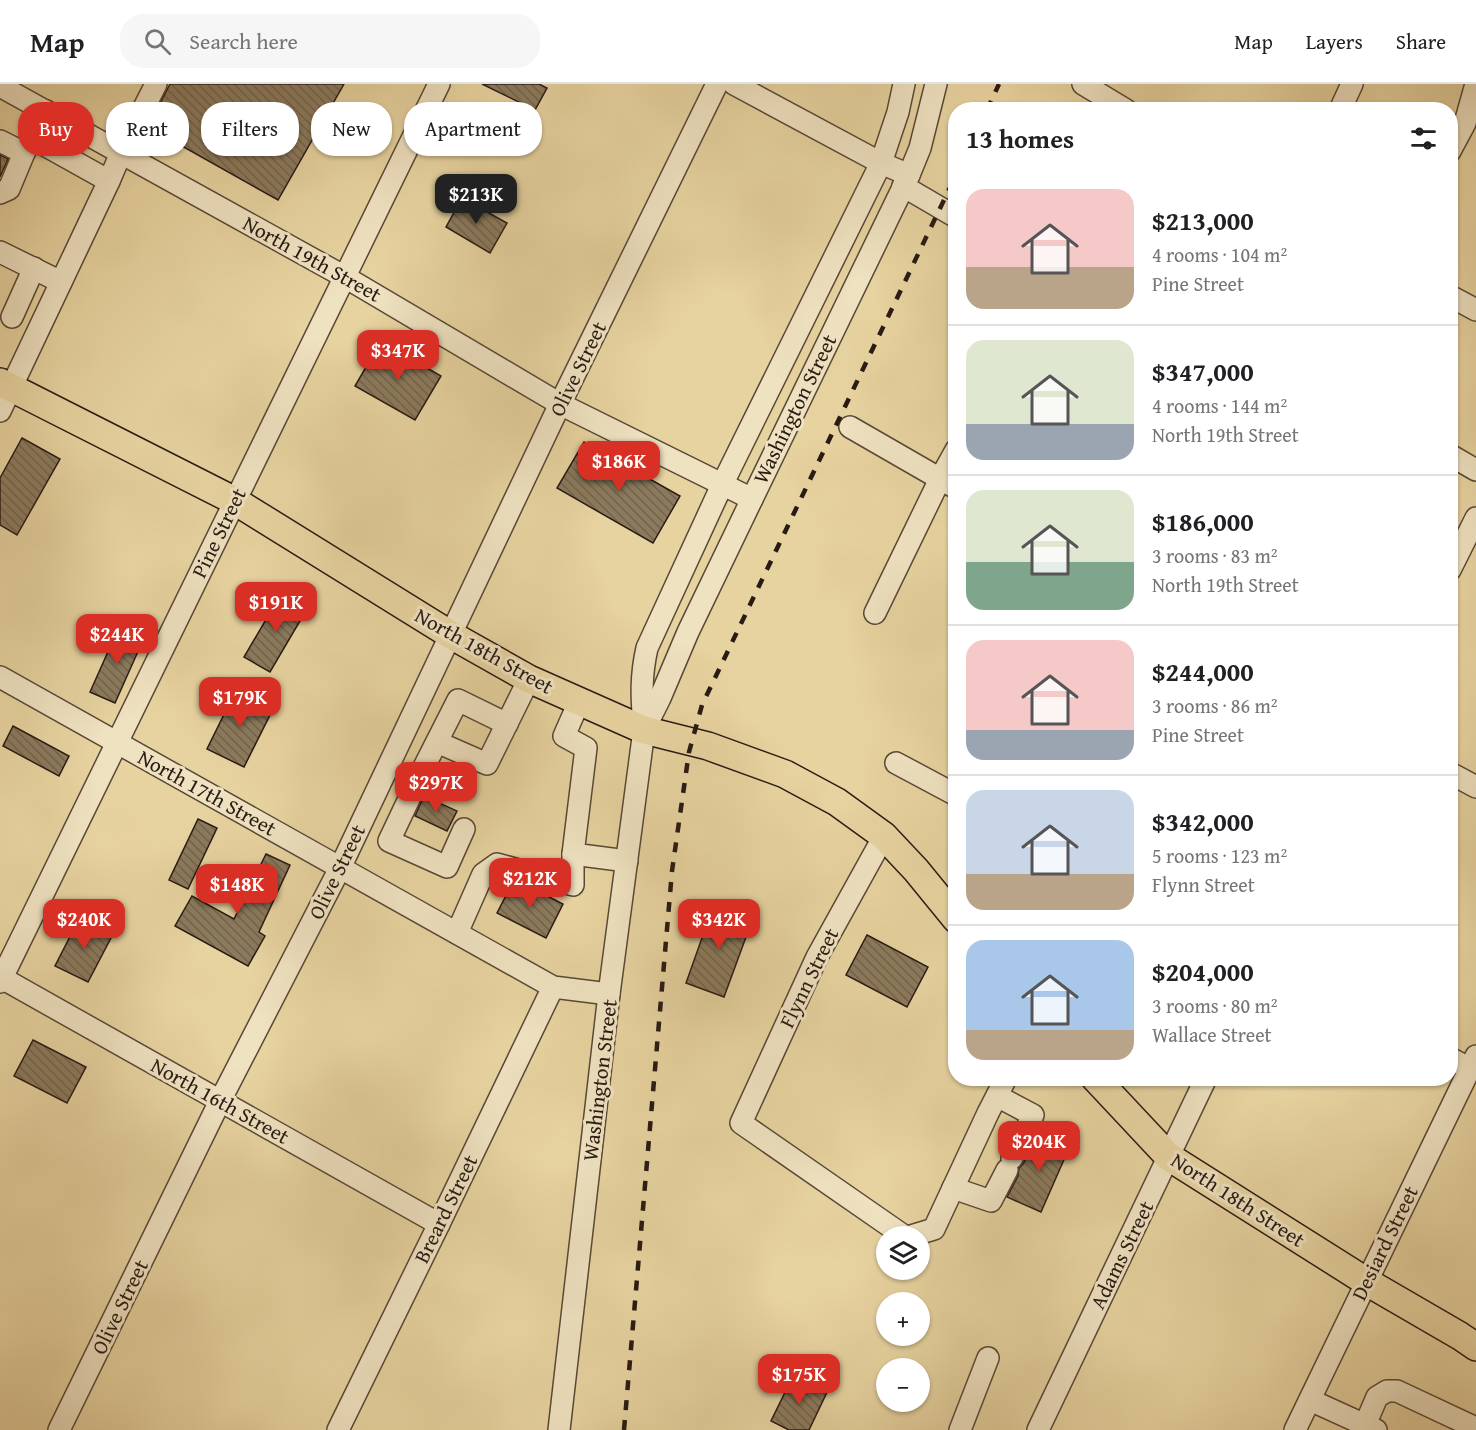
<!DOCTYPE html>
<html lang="en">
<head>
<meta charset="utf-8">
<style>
	body { margin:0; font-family:"Gentium Book Plus",serif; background:#f6f6f6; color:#202124; height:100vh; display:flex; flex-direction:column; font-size:22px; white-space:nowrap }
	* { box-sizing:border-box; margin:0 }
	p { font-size:20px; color:#757577 }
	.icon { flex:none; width:33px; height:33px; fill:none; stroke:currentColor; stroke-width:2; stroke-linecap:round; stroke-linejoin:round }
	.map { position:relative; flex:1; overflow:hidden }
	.panel { position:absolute; left:948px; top:18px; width:510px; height:984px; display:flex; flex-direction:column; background:#fff; border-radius:24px; box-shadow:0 2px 4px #0004 }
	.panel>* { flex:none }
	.banner { position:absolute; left:18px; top:18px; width:570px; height:54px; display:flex; gap:12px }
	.tools { position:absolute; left:876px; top:1142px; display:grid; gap:12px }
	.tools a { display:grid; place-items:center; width:54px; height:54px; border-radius:50%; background:#fff; box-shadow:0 2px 4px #0004; font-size:30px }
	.price { position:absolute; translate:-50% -51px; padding:0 14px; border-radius:12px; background:#d93025; color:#fff; font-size:20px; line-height:39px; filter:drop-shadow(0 2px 3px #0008) }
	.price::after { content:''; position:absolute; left:50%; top:36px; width:18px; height:14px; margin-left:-9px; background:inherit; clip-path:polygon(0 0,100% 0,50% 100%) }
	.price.selected { background:#222; color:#fff }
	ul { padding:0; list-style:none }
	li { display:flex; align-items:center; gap:18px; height:150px; padding:0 18px }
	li+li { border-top:2px solid #e0e0e0 }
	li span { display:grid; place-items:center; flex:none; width:168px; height:120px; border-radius:18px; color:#555 }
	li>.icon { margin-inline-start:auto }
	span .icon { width:72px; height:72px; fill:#fffc; stroke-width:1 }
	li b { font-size:26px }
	h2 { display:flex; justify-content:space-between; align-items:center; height:72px; padding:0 18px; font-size:26px }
	.chip { padding:0 21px; border-radius:24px; background:#fff; box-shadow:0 2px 4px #0004; font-size:21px; line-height:54px }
	.chip.selected { background:#d93025; color:#fff }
	header { display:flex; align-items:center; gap:36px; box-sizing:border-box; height:84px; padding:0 30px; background:#fff; border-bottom:2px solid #e0e0e0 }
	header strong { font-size:28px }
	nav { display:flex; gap:33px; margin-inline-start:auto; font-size:21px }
	.search { width:420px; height:54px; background:#f6f6f6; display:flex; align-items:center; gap:15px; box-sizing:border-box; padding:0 21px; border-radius:24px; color:#757577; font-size:22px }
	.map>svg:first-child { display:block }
	.building { fill:url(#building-back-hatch); stroke:#281a14; stroke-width:1.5 }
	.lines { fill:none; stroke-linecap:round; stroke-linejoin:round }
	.minor-casing { stroke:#584837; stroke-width:24 }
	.major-casing { stroke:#281a14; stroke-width:30 }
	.minor { stroke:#efe2c1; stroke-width:21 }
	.major { stroke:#e7d3a0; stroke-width:27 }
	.rail { stroke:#281a14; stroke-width:4.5; stroke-dasharray:10 10; stroke-linecap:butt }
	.labels { text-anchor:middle; stroke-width:6; stroke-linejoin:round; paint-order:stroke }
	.street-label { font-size:21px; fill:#281a14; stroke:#efe2c1 }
</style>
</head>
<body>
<header>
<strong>Map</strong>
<div class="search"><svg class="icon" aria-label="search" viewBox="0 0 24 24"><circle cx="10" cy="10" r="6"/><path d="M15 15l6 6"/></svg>Search here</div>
<nav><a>Map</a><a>Layers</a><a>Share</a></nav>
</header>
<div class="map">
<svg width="1476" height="1346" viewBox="0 0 1476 1346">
	<defs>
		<pattern id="building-back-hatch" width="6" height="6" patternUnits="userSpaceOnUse" patternTransform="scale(1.5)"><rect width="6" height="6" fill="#8b7a5d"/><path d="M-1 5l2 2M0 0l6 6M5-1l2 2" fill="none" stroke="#72634c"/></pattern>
	</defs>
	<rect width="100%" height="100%" fill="#e7d3a0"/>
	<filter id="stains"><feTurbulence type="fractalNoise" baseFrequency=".00333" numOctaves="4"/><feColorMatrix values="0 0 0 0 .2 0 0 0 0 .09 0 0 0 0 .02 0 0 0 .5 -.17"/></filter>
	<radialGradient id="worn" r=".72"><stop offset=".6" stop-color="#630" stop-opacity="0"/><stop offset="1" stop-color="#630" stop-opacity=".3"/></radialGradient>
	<g class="building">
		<polygon points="170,0 344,0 278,116 148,43"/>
		<polygon points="482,0 539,0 547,4 535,26"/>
		<polygon points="0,71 8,75 0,93"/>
		<polygon points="462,114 507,139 490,169 446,143"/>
		<polygon points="381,257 441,292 415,336 355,302"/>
		<polygon points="22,354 60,375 17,451 0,441 0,394"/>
		<polygon points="584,358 680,412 653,459 557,404"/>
		<polygon points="281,510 307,525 270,588 244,573"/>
		<polygon points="119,543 144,554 115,619 90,608"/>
		<polygon points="237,604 274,623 244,683 207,665"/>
		<polygon points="13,642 69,672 59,692 3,662"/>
		<polygon points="424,712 457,727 447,747 415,732"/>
		<polygon points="198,735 217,744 188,805 169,796"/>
		<polygon points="266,770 290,781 259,848 265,852 248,882 175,842 192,812 234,835"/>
		<polygon points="513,798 526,801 563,820 546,854 497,829"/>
		<polygon points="714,820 753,834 724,913 686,899"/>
		<polygon points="80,833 113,850 88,898 55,882"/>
		<polygon points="867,851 928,883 907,923 846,891"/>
		<polygon points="33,956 86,983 67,1019 14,992"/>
		<polygon points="1039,1049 1070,1062 1041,1128 1007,1113 1018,1092 1019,1084 1023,1080"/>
		<polygon points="794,1290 828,1306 809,1346 789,1346 771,1337"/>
	</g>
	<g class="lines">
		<g class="minor-casing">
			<g id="minor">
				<polyline points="734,0 881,79 909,91"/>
				<polyline points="1083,0 1126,26"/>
				<polyline points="0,2 345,193 560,320 752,415"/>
				<polyline points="1340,26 1352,0"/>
				<polyline points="32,54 109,97"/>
				<polyline points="0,57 24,69"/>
				<polyline points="1450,67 1465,39 1476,0"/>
				<polyline points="903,102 956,133"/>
				<polyline points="0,109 9,105 24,69 46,27"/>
				<polyline points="0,168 61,198"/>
				<polyline points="1450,212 1476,226"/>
				<polyline points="12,233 34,184"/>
				<polyline points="0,327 109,97 121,69 156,0"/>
				<polyline points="850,343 956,404"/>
				<polyline points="1450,371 1476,386"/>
				<polyline points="1450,486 1476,434"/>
				<polyline points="875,529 940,395 956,366"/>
				<polyline points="0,593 553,903 609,910"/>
				<polyline points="579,618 564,652 586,664 573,770 627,777"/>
				<polyline points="644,646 660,614 688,548 752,415 909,91 920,64 936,0"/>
				<polyline points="437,658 487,680 529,595"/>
				<polyline points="896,679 956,711"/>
				<polyline points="1450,689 1476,703"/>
				<polyline points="464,745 447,783 389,757 425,681 458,616 507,640"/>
				<polyline points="884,752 817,873 741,1039 904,1152"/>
				<polyline points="457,849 483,790 497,780 573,801 573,770"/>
				<polyline points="0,893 439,1140"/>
				<polyline points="0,898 439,0"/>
				<polyline points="1450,974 1470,985"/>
				<polyline points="997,1012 1033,1031 1012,1074"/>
				<polyline points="953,1104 991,1117 1007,1086"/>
				<polyline points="911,1152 934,1145 988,1029 1006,994"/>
				<polyline points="1310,1316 1376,1346"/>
				<polyline points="1365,1341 1377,1313 1387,1307 1397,1307 1476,1344"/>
				<polyline points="59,1346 220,1017 340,784 560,320 717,0"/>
				<polyline points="338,1346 439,1140 553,903"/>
				<path d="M559 1346 609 910 644 646C642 615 640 595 647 564L722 401 881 79 898 28 904 0"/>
				<polyline points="960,1346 988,1274"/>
				<polyline points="1038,1346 1206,994"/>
				<polyline points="1295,1346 1476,972"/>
			</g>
		</g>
		<g class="major-casing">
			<g id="major">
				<polyline points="0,298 235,417 451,551 529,595 644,646 708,662 785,690 837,718 884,752 916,786 956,835"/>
				<polyline points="1095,994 1169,1073 1367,1198 1460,1252 1476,1263"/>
			</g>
		</g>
		<use href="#minor" class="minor"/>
		<use href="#major" class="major"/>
		<g class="rail">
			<polyline points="987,26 999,0"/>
			<polyline points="624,1346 672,787 689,668 702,621 956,91"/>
		</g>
	</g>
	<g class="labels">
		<g class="street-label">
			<text transform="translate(312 175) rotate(29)" y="7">North 19th Street</text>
			<text transform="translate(578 285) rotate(-64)" y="7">Olive Street</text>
			<text transform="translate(795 325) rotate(-64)" y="7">Washington Street</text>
			<text transform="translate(219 449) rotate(-64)" y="7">Pine Street</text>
			<text transform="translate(484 567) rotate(29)" y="7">North 18th Street</text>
			<text transform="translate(207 709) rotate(29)" y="7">North 17th Street</text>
			<text transform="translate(337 788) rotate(-64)" y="7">Olive Street</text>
			<text transform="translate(809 894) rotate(-64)" y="7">Flynn Street</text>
			<text transform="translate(600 996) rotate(-83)" y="7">Washington Street</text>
			<text transform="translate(220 1017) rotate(29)" y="7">North 16th Street</text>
			<text transform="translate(1238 1116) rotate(33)" y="7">North 18th Street</text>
			<text transform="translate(446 1125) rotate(-64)" y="7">Breard Street</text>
			<text transform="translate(1385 1159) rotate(-64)" y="7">Desiard Street</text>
			<text transform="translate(1122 1171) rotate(-64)" y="7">Adams Street</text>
			<text transform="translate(120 1223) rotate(-64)" y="7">Olive Street</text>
		</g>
	</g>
	<rect width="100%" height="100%" filter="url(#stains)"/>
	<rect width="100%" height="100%" fill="url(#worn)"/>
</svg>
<div class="tools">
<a><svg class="icon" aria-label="layers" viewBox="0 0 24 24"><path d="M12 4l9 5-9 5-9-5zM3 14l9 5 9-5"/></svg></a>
<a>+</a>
<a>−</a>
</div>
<b class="price selected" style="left:476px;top:141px">$213K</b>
<b class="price" style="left:398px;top:297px">$347K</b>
<b class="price" style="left:619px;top:408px">$186K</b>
<b class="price" style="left:276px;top:549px">$191K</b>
<b class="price" style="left:117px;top:581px">$244K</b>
<b class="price" style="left:240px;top:644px">$179K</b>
<b class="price" style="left:436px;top:729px">$297K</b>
<b class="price" style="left:530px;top:825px">$212K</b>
<b class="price" style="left:237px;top:831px">$148K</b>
<b class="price" style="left:84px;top:866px">$240K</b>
<b class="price" style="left:719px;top:866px">$342K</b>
<b class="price" style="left:1039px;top:1088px">$204K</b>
<b class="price" style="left:799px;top:1321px">$175K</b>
<div class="banner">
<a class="chip selected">Buy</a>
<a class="chip">Rent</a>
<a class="chip">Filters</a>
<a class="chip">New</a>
<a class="chip">Apartment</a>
</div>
<section class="panel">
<h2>13 homes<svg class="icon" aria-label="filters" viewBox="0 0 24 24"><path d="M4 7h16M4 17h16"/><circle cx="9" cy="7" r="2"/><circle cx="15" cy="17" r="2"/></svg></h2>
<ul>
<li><span style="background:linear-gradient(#f6c9c9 65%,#b9a48a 0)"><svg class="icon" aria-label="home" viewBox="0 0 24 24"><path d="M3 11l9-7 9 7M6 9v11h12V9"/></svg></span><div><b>$213,000</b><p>4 rooms · 104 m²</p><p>Pine Street</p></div></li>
<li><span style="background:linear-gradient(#dfe7d0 70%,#9aa5b1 0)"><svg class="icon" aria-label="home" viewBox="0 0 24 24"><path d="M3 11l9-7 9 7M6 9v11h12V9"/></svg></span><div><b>$347,000</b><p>4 rooms · 144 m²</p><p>North 19th Street</p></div></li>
<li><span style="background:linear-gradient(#dfe7d0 60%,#7fa58c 0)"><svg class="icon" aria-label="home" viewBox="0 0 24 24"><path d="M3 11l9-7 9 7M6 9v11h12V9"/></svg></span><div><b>$186,000</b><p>3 rooms · 83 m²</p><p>North 19th Street</p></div></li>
<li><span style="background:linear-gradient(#f6c9c9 75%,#9aa5b1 0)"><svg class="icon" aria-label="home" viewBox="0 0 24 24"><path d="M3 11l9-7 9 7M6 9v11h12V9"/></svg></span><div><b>$244,000</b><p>3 rooms · 86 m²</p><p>Pine Street</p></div></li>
<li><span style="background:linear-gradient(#c9d6e8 70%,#b9a48a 0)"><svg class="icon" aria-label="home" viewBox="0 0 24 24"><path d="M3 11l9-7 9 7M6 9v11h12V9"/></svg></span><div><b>$342,000</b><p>5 rooms · 123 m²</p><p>Flynn Street</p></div></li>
<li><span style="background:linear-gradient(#a9c7e8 75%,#b9a48a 0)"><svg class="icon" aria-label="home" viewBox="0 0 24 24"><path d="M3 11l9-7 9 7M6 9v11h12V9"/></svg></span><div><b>$204,000</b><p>3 rooms · 80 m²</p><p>Wallace Street</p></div></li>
</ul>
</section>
</div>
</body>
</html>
